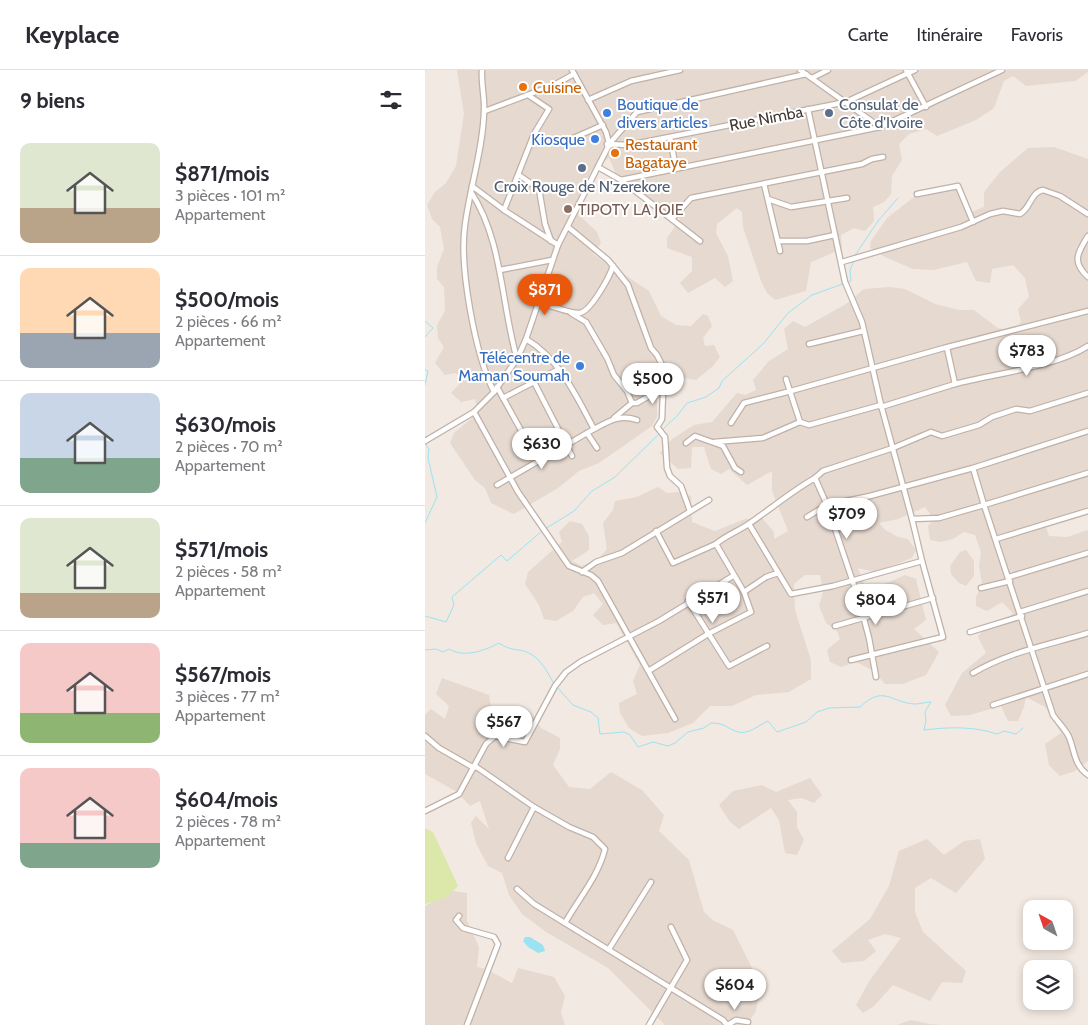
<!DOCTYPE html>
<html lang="fr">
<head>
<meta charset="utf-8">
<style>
	body { margin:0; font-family:Cabin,sans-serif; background:#f2f2f3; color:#2b2b33; height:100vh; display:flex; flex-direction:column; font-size:19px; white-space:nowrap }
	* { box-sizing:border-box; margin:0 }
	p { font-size:16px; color:#7c7c81 }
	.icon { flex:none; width:28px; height:28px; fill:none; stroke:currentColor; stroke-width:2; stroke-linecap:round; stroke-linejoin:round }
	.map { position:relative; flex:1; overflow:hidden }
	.sheet { display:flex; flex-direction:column; background:#fff; width:425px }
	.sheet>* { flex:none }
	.needle { width:32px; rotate:320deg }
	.fabs { position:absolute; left:598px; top:830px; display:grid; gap:10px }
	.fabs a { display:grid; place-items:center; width:50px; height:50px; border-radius:10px; background:#fff; box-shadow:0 2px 8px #0003; font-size:25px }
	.price { position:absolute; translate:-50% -42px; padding:0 11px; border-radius:18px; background:#fff; color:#222; font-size:16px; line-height:32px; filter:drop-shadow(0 1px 2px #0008) }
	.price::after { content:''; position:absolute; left:50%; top:30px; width:15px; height:11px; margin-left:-8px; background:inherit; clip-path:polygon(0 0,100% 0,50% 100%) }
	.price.on { background:#ea580c; color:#fff }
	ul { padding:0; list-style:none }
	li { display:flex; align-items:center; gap:15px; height:125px; padding:0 20px }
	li+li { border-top:1px solid #e1e1e2 }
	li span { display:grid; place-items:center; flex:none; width:140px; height:100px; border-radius:10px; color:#555 }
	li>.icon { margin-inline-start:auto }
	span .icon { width:60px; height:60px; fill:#fffc; stroke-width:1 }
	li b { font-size:21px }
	h2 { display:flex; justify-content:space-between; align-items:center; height:60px; padding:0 20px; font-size:21px }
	header { display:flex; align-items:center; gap:30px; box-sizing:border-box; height:70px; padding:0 25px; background:#fff; border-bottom:1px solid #e1e1e2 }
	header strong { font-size:24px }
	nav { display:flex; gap:28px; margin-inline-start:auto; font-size:18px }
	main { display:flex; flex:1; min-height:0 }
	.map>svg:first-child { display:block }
	.residential { fill:#e6d9d0 }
	.green { fill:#dbe8a9 }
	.water { fill:#9be3f1 }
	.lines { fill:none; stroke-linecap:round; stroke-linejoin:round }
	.stream { stroke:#9be3f1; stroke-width:1 }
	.minor-casing { stroke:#c0b1a8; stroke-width:7 }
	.minor { stroke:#fff; stroke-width:4.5 }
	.food-dot { fill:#e8710a; stroke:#fff; stroke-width:2 }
	.shop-dot { fill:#3f7fe0; stroke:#fff; stroke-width:2 }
	.service-dot { fill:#5c6f8a; stroke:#fff; stroke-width:2 }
	.education-dot { fill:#8d6e63; stroke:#fff; stroke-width:2 }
	.labels { text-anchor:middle; stroke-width:4; stroke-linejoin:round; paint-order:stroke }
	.food-label { font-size:16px; fill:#c56008; stroke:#fff; text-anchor:start }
	.shop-label { font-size:16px; fill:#366cbe; stroke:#fff; text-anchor:end }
	.service-label { font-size:16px; fill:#4e5e75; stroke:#fff; text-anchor:start }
	.street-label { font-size:16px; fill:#433833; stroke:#fff }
	.education-label { font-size:16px; fill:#785e54; stroke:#fff; text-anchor:start }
</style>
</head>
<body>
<header>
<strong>Keyplace</strong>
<nav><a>Carte</a><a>Itinéraire</a><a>Favoris</a></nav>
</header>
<main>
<section class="sheet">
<h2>9 biens<svg class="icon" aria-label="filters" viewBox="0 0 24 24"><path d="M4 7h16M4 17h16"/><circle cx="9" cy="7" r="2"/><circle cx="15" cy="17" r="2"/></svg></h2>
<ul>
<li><span style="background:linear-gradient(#dfe7d0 65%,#b9a48a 0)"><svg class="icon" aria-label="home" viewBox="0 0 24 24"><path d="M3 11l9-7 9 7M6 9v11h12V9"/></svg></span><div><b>$871/mois</b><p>3 pièces · 101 m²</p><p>Appartement</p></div></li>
<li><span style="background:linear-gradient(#ffd9b3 65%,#9aa5b1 0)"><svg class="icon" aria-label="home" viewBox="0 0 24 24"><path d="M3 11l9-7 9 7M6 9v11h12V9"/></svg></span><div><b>$500/mois</b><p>2 pièces · 66 m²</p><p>Appartement</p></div></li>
<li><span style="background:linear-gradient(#c9d6e8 65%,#7fa58c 0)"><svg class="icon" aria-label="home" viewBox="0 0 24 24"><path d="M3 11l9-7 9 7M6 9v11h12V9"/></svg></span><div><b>$630/mois</b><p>2 pièces · 70 m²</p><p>Appartement</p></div></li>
<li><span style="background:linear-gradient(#dfe7d0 75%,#b9a48a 0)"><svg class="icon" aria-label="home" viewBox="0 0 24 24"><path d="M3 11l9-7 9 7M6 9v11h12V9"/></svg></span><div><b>$571/mois</b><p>2 pièces · 58 m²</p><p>Appartement</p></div></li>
<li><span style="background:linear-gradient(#f6c9c9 70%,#8fb573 0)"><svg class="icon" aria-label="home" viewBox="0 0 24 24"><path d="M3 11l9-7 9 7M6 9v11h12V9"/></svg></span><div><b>$567/mois</b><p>3 pièces · 77 m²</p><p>Appartement</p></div></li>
<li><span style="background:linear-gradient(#f6c9c9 75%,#7fa58c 0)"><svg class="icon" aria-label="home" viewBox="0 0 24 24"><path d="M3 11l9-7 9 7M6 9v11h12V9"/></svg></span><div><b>$604/mois</b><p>2 pièces · 78 m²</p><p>Appartement</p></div></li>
</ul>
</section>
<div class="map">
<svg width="663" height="955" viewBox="0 0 663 955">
	<rect width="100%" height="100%" fill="#f2e9e2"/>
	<g class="residential">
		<polygon points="32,0 663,0 663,2 650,11 601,16 588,6 579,11 569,38 551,50 512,66 501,59 484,64 474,74 477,90 467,106 466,124 459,132 448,137 449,151 440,161 429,158 416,165 417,179 386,192 381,221 350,230 342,223 336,211 318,157 317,142 312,138 292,154 291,163 303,186 308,211 300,217 290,208 263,223 255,213 267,201 267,187 242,178 242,168 255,149 211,125 194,111 184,88 166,101 151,134 153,144 172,162 176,173 168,184 224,221 236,246 251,255 266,256 278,244 283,246 287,256 278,268 280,276 289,275 295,287 288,296 271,310 248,306 232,329 232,347 227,356 174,393 154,401 133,418 89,444 66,433 60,418 50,410 25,373 29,363 53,343 50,329 36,332 26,323 39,309 30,303 20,305 10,293 19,277 13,268 12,255 20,241 19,217 12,209 12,197 19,179 15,157 7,149 2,135 10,122 21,113 31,96 39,44"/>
		<polygon points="629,77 663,89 663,442 638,450 619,451 624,466 642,467 663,460 663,691 650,701 635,706 624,695 620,674 636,663 620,637 601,627 599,637 593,651 583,651 576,636 545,645 526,646 520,635 537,603 561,583 553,567 559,557 581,551 588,543 577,532 562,541 551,536 551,527 557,513 554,497 556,482 550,465 539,462 528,469 515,472 505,470 503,456 509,449 500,437 473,449 454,453 460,460 473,467 483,469 491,480 487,488 450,502 433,498 439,514 451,518 480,505 491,509 501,550 489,559 514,582 501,605 478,614 460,614 449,601 431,592 416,597 405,592 402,580 415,569 412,561 401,553 394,536 398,522 395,505 380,505 369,514 370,540 386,590 386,609 364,622 331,625 307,636 285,636 268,653 243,663 217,666 204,658 195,643 194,633 212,624 208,611 215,595 191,553 178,555 168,545 178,534 169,523 158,527 148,541 131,551 119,549 114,535 100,514 103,502 137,472 134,462 145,451 157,454 164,466 164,480 147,491 157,496 174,488 182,479 178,453 188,440 190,431 212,427 233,417 242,423 252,422 266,426 267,452 290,461 320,449 338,449 349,462 349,469 363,461 347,421 347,401 322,415 304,399 296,404 286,399 279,377 267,377 266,398 253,399 235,383 247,369 269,355 287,352 312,323 320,325 331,320 328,310 344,291 363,279 359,259 368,251 380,257 421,234 439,219 465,217 480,219 510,234 534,240 549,240 573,258 587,261 596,252 593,239 604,227 600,208 588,195 567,199 565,213 551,211 542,192 508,200 488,199 460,187 445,178 446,171 462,148 489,127 519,115 535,116 546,142 559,137 559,122 575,102 603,78"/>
		<polygon points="541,480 549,491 549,506 541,516 534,513 526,504 525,496 535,482"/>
		<polygon points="17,608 64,625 66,637 106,644 116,658 135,668 135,679 128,695 144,717 165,719 186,702 217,720 239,745 234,761 264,790 279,842 289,851 308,860 332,908 334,928 330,943 321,955 240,955 183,898 121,862 97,844 84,825 77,803 63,796 51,773 46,753 51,746 64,759 55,731 45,736 32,722 0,704 0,645 6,639 20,649 24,636 11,624"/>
		<polygon points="385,708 397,725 389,733 377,728 363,730 372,742 372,757 379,770 372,785 360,783 354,750 346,738 314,759 305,752 294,735 308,721 337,715 351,722"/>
		<polygon points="502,769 519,785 539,771 555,769 560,789 531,823 506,808 490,818 490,842 498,862 541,901 537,913 517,912 505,931 468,915 449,936 438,943 431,935 445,910 476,868 460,864 443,870 451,881 439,891 417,893 407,881 445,849 464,816 474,781"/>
		<polygon points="28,821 42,823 42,851 54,877 52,897 61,899 87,913 93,898 129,907 140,926 136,943 140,955 0,955 0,836"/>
		<polygon points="486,950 505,954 517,955 472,955"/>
	</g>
	<polygon class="green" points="0,758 8,762 33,816 21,828 0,834"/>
	<polygon class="water" points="100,867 105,867 118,875 120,881 113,883 103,877 98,871"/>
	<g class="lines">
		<g class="stream">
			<polyline points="0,1 0,0"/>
			<polyline points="429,187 453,151 473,128"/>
			<polyline points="0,251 8,258 0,267"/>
			<polyline points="0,300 3,301 0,315"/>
			<polyline points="237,360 252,346 262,333 281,327 294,318 297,311 338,274 363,243 387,225 426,211 425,200 429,191"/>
			<polyline points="0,453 12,427 3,388 4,379 0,373"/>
			<polyline points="120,459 149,441 167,421 190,407 235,363"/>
			<polyline points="0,546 21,552 29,535 27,527 76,485 82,491 117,461"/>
			<path d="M0 580 11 579 18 582 24 579C39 588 59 581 74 573 87 582 94 578 104 583 116 589 123 603 129 614"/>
			<path d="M132 617 148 635 166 642 173 648 175 664 199 662 205 665 213 677 228 672 243 676 250 673 263 662 279 658 286 653C300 653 303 659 313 662 323 665 334 655 343 651L352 662 381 652 392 642 404 638 435 637C459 614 466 633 490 634 495 634 501 632 506 632L500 642 501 651 499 660C523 657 548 656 572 664L579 661 591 664 598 658"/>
		</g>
		<g class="minor-casing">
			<g id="minor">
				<path d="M57 0C56 14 60 28 59 42 58 79 45 117 40 155 34 197 50 284 69 322"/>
				<polyline points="147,0 181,62 184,73"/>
				<polyline points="375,0 455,57"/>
				<polyline points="481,0 501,37"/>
				<polyline points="387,8 403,0"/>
				<polyline points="163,30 206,11 255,0"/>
				<path d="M383 39 420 212 437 252 456 335 487 449 514 448 559 435 628 645C633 652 641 660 644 667 650 682 649 695 663 705"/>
				<polyline points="60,41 129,15 149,4"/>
				<polyline points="245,67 251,99"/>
				<polyline points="144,70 178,55"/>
				<polyline points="185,73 212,42 381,4"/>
				<polyline points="186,75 183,77 182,74 204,75 421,32 490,0"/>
				<polyline points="173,97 196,110 275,171"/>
				<polyline points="94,105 114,119 120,154 126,171"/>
				<polyline points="196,110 455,57 577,0"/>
				<polyline points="339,114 355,181"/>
				<polyline points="47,116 79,140 133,175"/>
				<path d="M46 122C78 171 76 234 92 289"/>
				<polyline points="492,124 533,116 548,152"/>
				<polyline points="343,129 366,137 422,128"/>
				<polyline points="79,140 109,64 124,39 103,25"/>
				<polyline points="247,149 266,128 437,94 447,89 458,87"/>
				<path d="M663 166C653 182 646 192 663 207"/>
				<polyline points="353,171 382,171 410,165"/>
				<path d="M417 192 536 157 565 144 578 141 595 144C606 138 605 123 618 120L635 126 663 144"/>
				<polyline points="188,196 203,215 226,278 232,285 244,309 238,323 237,349 232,357 240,367 242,398 245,406 256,416 265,441"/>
				<polyline points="75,200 127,190"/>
				<path d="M114 233C126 235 145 244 155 243 166 241 185 206 188 196L183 190 143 157"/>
				<polyline points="146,243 161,252 182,288 189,305 202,321 207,333 189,348"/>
				<polyline points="384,274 438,261"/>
				<polyline points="361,309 375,352 384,355 456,335"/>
				<polyline points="109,312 147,386"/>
				<path d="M530 314C568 304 631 297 663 276"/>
				<polyline points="72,317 113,391"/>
				<polyline points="78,328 134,299"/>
				<polyline points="207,333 212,333 241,316"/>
				<polyline points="456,337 530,314 522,278"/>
				<polyline points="49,342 93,422 144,496 166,505 173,511 250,649"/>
				<polyline points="306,353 319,333 366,321 519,278 663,241"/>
				<path d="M169 359C184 351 195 344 212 350"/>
				<polyline points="162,363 172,378"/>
				<polyline points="0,371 49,342 69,322 92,289 101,269 133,175 183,77"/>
				<polyline points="289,372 338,368 375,352"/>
				<polyline points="261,373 270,366 298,376 310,398 316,402"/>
				<polyline points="548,398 559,435 663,403"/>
				<polyline points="390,408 398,401 468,378 506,362 517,366 554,355 567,347 591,339 605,341 663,323"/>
				<path d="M72 415 169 359C151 326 135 289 101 269"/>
				<polyline points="382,447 402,435 445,426 548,398 663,361"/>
				<polyline points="324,454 366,524 408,516 497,491 487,449"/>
				<polyline points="231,461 248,493 291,474"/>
				<polyline points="571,469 663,441"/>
				<polyline points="157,502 171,492 197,483 284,430"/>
				<polyline points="584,507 663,483"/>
				<polyline points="556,518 585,511"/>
				<polyline points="319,522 341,507 353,503"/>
				<polyline points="263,531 304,596 342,576"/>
				<polyline points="595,542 663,521"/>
				<polyline points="410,556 508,528"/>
				<polyline points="545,562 597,546"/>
				<polyline points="426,590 518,567 497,491"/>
				<path d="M225 600 283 564 326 542 319 522 291 474C301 465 314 461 325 453 347 438 367 421 390 408L402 435 434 530 444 568 451 607"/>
				<path d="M548 603C583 582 624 575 663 563"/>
				<polyline points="568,635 663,604"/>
				<polyline points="0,666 14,678 49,698"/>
				<path d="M50 696 109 737 144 757 168 767 180 779C173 807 154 828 140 853"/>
				<polyline points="0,741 34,724 61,674 70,666 100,672 130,616 141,602 155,592 234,551 308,506"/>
				<polyline points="83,788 109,737"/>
				<polyline points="92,819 109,834 298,950 302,955"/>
				<polyline points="34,846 31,850 38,858 69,867 73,874 42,955"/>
				<polyline points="184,879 226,812"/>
				<polyline points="224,955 262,890 246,857"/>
				<polyline points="303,955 311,950 323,952"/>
			</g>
		</g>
		<use href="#minor" class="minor"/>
	</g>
	<g class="food-dot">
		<circle cx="98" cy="17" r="5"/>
		<circle cx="190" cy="83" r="5"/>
	</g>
	<g class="shop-dot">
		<circle cx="182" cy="43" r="5"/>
		<circle cx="170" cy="69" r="5"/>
		<circle cx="155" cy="296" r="5"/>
	</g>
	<g class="service-dot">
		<circle cx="404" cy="43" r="5"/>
		<circle cx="157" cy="98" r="5"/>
	</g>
	<circle class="education-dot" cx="143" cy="139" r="5"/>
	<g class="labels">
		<g class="food-label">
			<text x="108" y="23">Cuisine</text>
			<text x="200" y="80">Restaurant<tspan x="200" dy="18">Bagataye</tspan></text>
		</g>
		<g class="shop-label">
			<text x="192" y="40" text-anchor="start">Boutique de<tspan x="192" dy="18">divers articles</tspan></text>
			<text x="160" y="75">Kiosque</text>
			<text x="145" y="293">Télécentre de<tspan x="145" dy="18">Maman Soumah</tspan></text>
		</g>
		<g class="service-label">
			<text x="414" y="40">Consulat de<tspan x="414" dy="18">Côte d'Ivoire</tspan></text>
			<text x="157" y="122" text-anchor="middle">Croix Rouge de N'zerekore</text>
		</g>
		<g class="street-label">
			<text transform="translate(341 48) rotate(-11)" y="6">Rue Nimba</text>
		</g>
		<g class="education-label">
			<text x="153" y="145">TIPOTY LA JOIE</text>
		</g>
	</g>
</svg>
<div class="fabs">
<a><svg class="needle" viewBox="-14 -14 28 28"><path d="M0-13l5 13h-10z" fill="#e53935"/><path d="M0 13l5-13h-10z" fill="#7c7c81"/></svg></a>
<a><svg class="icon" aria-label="layers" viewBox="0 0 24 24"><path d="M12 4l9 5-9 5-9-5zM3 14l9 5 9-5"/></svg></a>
</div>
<b class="price on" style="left:120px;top:246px">$871</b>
<b class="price" style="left:602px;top:307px">$783</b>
<b class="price" style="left:228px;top:335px">$500</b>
<b class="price" style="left:117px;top:400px">$630</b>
<b class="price" style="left:422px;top:470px">$709</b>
<b class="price" style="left:288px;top:554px">$571</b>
<b class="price" style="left:451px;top:556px">$804</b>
<b class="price" style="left:79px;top:678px">$567</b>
<b class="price" style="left:310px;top:941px">$604</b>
</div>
</main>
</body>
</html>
